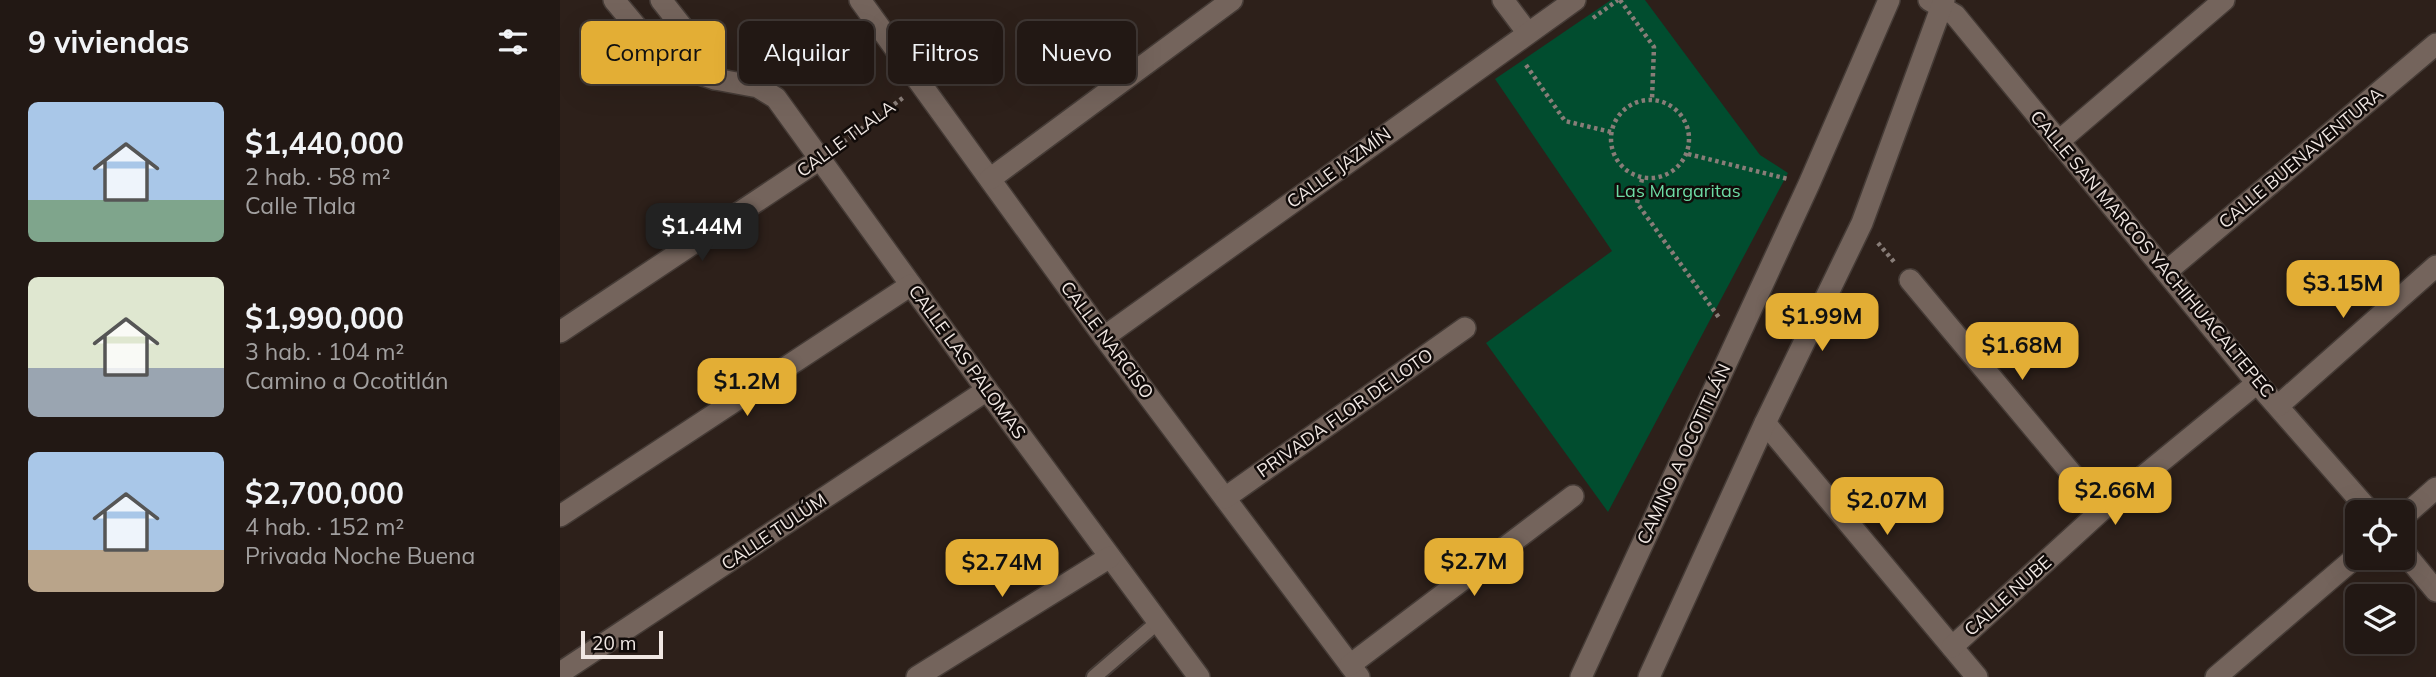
<!DOCTYPE html>
<html lang="es">
<head>
<meta charset="utf-8">
<style>
	body { margin:0; font-family:Mulish,sans-serif; background:#2e2522; color:#f1f3f6; height:100vh; display:flex; flex-direction:column; font-size:26px; white-space:nowrap }
	* { box-sizing:border-box; margin:0 }
	p { font-size:23px; color:#a2a0a0 }
	.icon { flex:none; width:38px; height:38px; fill:none; stroke:currentColor; stroke-width:2; stroke-linecap:round; stroke-linejoin:round }
	.map { position:relative; flex:1; overflow:hidden }
	.drawer { display:flex; flex-direction:column; background:#221814; width:560px }
	.drawer>* { flex:none }
	.banner { position:absolute; left:21px; top:21px; width:665px; height:63px; display:flex; gap:14px }
	.fabs { position:absolute; left:1785px; top:500px; display:grid; gap:14px }
	.fabs a { display:grid; place-items:center; width:70px; height:70px; border-radius:10px; background:#221814; box-shadow:0 7px 28px #0002,0 0 0 2px #3f3734; font-size:35px }
	.scale { position:absolute; left:21px; bottom:18px; width:82px; box-sizing:border-box; padding-left:7px; border:4px solid #f0e7e3; border-top:0; font-size:19px; line-height:24px; white-space:nowrap; color:#f0e7e3; -webkit-text-stroke:5px #110b09; paint-order:stroke }
	.price { position:absolute; translate:-50% -60px; padding:0 16px; border-radius:14px; background:#e3ae35; color:#111; font-size:23px; line-height:46px; filter:drop-shadow(0 2px 4px #0008) }
	.price::after { content:''; position:absolute; left:50%; top:42px; width:21px; height:16px; margin-left:-10px; background:inherit; clip-path:polygon(0 0,100% 0,50% 100%) }
	.price.active { background:#222; color:#fff }
	ul { padding:0; list-style:none }
	li { display:flex; align-items:center; gap:21px; height:175px; padding:0 28px }
	li span { display:grid; place-items:center; flex:none; width:196px; height:140px; border-radius:10px; color:#555 }
	li>.icon { margin-inline-start:auto }
	span .icon { width:84px; height:84px; fill:#fffc; stroke-width:1 }
	li b { font-size:30px }
	h2 { display:flex; justify-content:space-between; align-items:center; height:84px; padding:0 28px; font-size:30px }
	.chip { padding:0 24px; border-radius:10px; background:#221814; box-shadow:0 7px 28px #0002,0 0 0 2px #3f3734; font-size:24px; line-height:63px }
	.chip.active { background:#e3ae35; color:#111 }
	main { display:flex; flex:1; min-height:0 }
	.map>svg:first-child { display:block }
	.green { fill:#014d2f }
	.lines { fill:none; stroke-linecap:round; stroke-linejoin:round }
	.service-casing { stroke:#453b36; stroke-width:18 }
	.minor-casing { stroke:#453b36; stroke-width:24 }
	.secondary-casing { stroke:#453b36; stroke-width:24 }
	.path { stroke:#887d78; stroke-width:4.5; stroke-dasharray:3.5 3.5; stroke-linecap:butt }
	.service { stroke:#74645c; stroke-width:14 }
	.minor { stroke:#74645c; stroke-width:21 }
	.secondary { stroke:#74645c; stroke-width:21 }
	.labels { text-anchor:middle; stroke-width:5; stroke-linejoin:round; paint-order:stroke }
	.street-label { font-size:18px; fill:#f0e7e3; stroke:#110b09 }
	.park-label { font-size:18px; fill:#6ddba4; stroke:#110b09 }
</style>
</head>
<body>
<main>
<section class="drawer">
<h2>9 viviendas<svg class="icon" aria-label="filters" viewBox="0 0 24 24"><path d="M4 7h16M4 17h16"/><circle cx="9" cy="7" r="2"/><circle cx="15" cy="17" r="2"/></svg></h2>
<ul>
<li><span style="background:linear-gradient(#a9c7e8 70%,#7fa58c 0)"><svg class="icon" aria-label="home" viewBox="0 0 24 24"><path d="M3 11l9-7 9 7M6 9v11h12V9"/></svg></span><div><b>$1,440,000</b><p>2 hab. · 58 m²</p><p>Calle Tlala</p></div></li>
<li><span style="background:linear-gradient(#dfe7d0 65%,#9aa5b1 0)"><svg class="icon" aria-label="home" viewBox="0 0 24 24"><path d="M3 11l9-7 9 7M6 9v11h12V9"/></svg></span><div><b>$1,990,000</b><p>3 hab. · 104 m²</p><p>Camino a Ocotitlán</p></div></li>
<li><span style="background:linear-gradient(#a9c7e8 70%,#b9a48a 0)"><svg class="icon" aria-label="home" viewBox="0 0 24 24"><path d="M3 11l9-7 9 7M6 9v11h12V9"/></svg></span><div><b>$2,700,000</b><p>4 hab. · 152 m²</p><p>Privada Noche Buena</p></div></li>
</ul>
</section>
<div class="map">
<svg width="1876" height="677" viewBox="0 0 1876 677">
	<rect width="100%" height="100%" fill="#2d201a"/>
	<polygon class="green" points="1051,0 1085,0 1200,155 1228,173 1048,512 926,343 1052,251 935,79"/>
	<g class="lines">
		<g class="service-casing">
			<polyline id="service" points="534,677 598,622"/>
		</g>
		<g class="minor-casing">
			<g id="minor">
				<polyline points="54,0 99,54 122,68 155,79 198,87 216,98 427,390 639,677"/>
				<polyline points="101,0 138,47 155,79"/>
				<polyline points="300,0 544,337 799,677"/>
				<polyline points="943,0 967,32"/>
				<polyline points="1369,0 1395,15 1697,383 1811,513"/>
				<polyline points="1498,142 1664,0"/>
				<polyline points="430,179 672,0"/>
				<polyline points="1606,272 1876,44"/>
				<polyline points="1350,280 1542,510"/>
				<polyline points="0,332 260,159"/>
				<polyline points="544,337 1015,0"/>
				<polyline points="1718,406 1876,266"/>
				<polyline points="1205,423 1417,677"/>
				<polyline points="665,498 905,328"/>
				<polyline points="0,516 351,285"/>
				<polyline points="1843,517 1876,488"/>
				<polyline points="1843,551 1876,591"/>
				<polyline points="1392,647 1542,510 1697,383"/>
				<polyline points="790,665 1013,496"/>
				<polyline points="0,673 427,390"/>
				<polyline points="357,677 550,557"/>
				<polyline points="1656,677 1797,556"/>
			</g>
		</g>
		<g class="secondary-casing">
			<g id="secondary">
				<polyline points="1021,677 1249,184 1329,0"/>
				<polyline points="1089,677 1205,423 1302,223 1384,0"/>
			</g>
		</g>
		<g class="path">
			<polyline points="1060,0 1094,47 1092,99"/>
			<polyline points="1033,18 1058,0"/>
			<polyline points="966,65 1005,121 1051,132"/>
			<circle cx="1090" cy="139" r="39"/>
			<polyline points="278,146 344,97"/>
			<polyline points="1128,154 1228,179"/>
			<polyline points="1082,179 1077,203 1160,319"/>
			<polyline points="1318,243 1335,263"/>
		</g>
		<use href="#service" class="service"/>
		<use href="#minor" class="minor"/>
		<use href="#secondary" class="secondary"/>
	</g>
	<g class="labels">
		<g class="street-label">
			<text transform="translate(286 139) rotate(-36)" y="6">CALLE TLALA</text>
			<text transform="translate(1741 158) rotate(-40)" y="6">CALLE BUENAVENTURA</text>
			<text transform="translate(779 168) rotate(-36)" y="6">CALLE JAZMÍN</text>
			<text transform="translate(1592 254) rotate(50)" y="6">CALLE SAN MARCOS YACHIHUACALTEPEC</text>
			<text transform="translate(547 340) rotate(53)" y="6">CALLE NARCISO</text>
			<text transform="translate(407 362) rotate(54)" y="6">CALLE LAS PALOMAS</text>
			<text transform="translate(785 413) rotate(-35)" y="6">PRIVADA FLOR DE LOTO</text>
			<text transform="translate(1124 454) rotate(-65)" y="6">CAMINO A OCOTITLÁN</text>
			<text transform="translate(214 532) rotate(-34)" y="6">CALLE TULÚM</text>
			<text transform="translate(1448 596) rotate(-42)" y="6">CALLE NUBE</text>
		</g>
		<g class="park-label">
			<text x="1118" y="197">Las Margaritas</text>
		</g>
	</g>
</svg>
<div class="fabs">
<a><svg class="icon" aria-label="locate" viewBox="0 0 24 24"><circle cx="12" cy="12" r="6"/><path d="M12 2v4M12 18v4M2 12h4M18 12h4"/></svg></a>
<a><svg class="icon" aria-label="layers" viewBox="0 0 24 24"><path d="M12 4l9 5-9 5-9-5zM3 14l9 5 9-5"/></svg></a>
</div>
<div class="scale">20 m</div>
<b class="price active" style="left:142px;top:263px">$1.44M</b>
<b class="price" style="left:1783px;top:320px">$3.15M</b>
<b class="price" style="left:1262px;top:353px">$1.99M</b>
<b class="price" style="left:1462px;top:382px">$1.68M</b>
<b class="price" style="left:187px;top:418px">$1.2M</b>
<b class="price" style="left:1555px;top:527px">$2.66M</b>
<b class="price" style="left:1327px;top:537px">$2.07M</b>
<b class="price" style="left:914px;top:598px">$2.7M</b>
<b class="price" style="left:442px;top:599px">$2.74M</b>
<div class="banner">
<a class="chip active">Comprar</a>
<a class="chip">Alquilar</a>
<a class="chip">Filtros</a>
<a class="chip">Nuevo</a>
</div>
</div>
</main>
</body>
</html>
